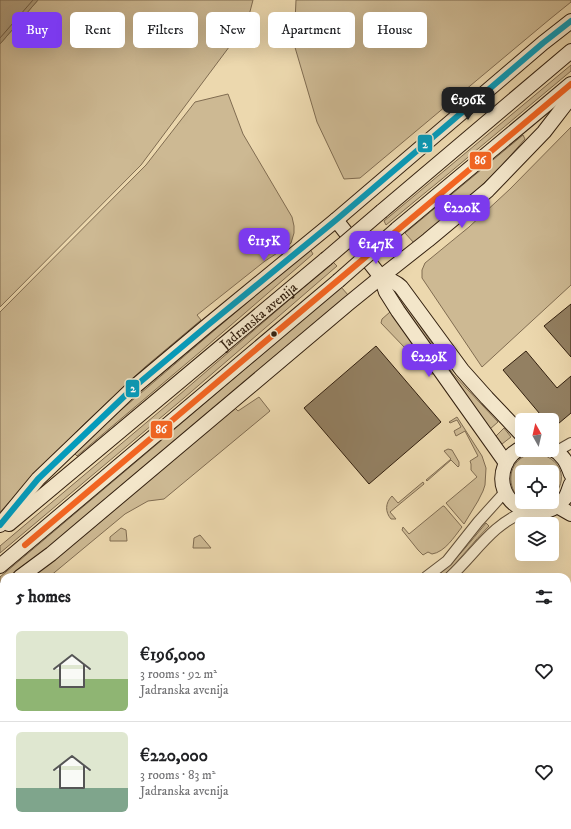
<!DOCTYPE html>
<html lang="en">
<head>
<meta charset="utf-8">
<style>
	body { margin:0; font-family:"IM FELL DW Pica",serif; background:#f2f2f2; color:#202124; height:100vh; display:flex; flex-direction:column; font-size:15px; white-space:nowrap }
	* { box-sizing:border-box; margin:0 }
	p { font-size:13px; color:#757577 }
	.icon { flex:none; width:22px; height:22px; fill:none; stroke:currentColor; stroke-width:2; stroke-linecap:round; stroke-linejoin:round }
	.map { position:relative; flex:1; overflow:hidden }
	.drawer { position:absolute; left:0px; top:573px; width:571px; height:256px; display:flex; flex-direction:column; background:#fff; border-radius:12px 12px 0 0; box-shadow:0 4px 16px #0002 }
	.drawer>* { flex:none }
	.guide { position:absolute; left:12px; top:12px; width:547px; height:36px; display:flex; gap:8px }
	.needle { width:26px; rotate:352deg }
	.controls { position:absolute; left:515px; top:413px; display:grid; gap:8px }
	.controls a { display:grid; place-items:center; width:44px; height:44px; border-radius:6px; background:#fff; box-shadow:0 4px 16px #0002; font-size:20px }
	.price { position:absolute; translate:-50% -34px; padding:0 9px; border-radius:8px; background:#7c3aed; color:#fff; font-size:13px; line-height:26px; filter:drop-shadow(0 1px 2px #0008) }
	.price::after { content:''; position:absolute; left:50%; top:24px; width:12px; height:9px; margin-left:-6px; background:inherit; clip-path:polygon(0 0,100% 0,50% 100%) }
	.price.active { background:#222; color:#fff }
	ul { padding:0; list-style:none }
	li { display:flex; align-items:center; gap:12px; height:100px; padding:0 16px }
	li+li { border-top:1px solid #e0e0e0 }
	li span { display:grid; place-items:center; flex:none; width:112px; height:80px; border-radius:6px; color:#555 }
	li>.icon { margin-inline-start:auto }
	span .icon { width:48px; height:48px; fill:#fffc; stroke-width:1 }
	li b { font-size:17px }
	h2 { display:flex; justify-content:space-between; align-items:center; height:48px; padding:0 16px; font-size:17px }
	.tag { padding:0 14px; border-radius:6px; background:#fff; box-shadow:0 4px 16px #0002; font-size:14px; line-height:36px }
	.tag.active { background:#7c3aed; color:#fff }
	.map>svg:first-child { display:block }
	.green { fill:#cdb993; stroke:#806c51 }
	.water { fill:#ad9978; stroke:#7c694e }
	.lines { fill:none; stroke-linecap:round; stroke-linejoin:round }
	.shore { stroke:#705c44; stroke-width:1 }
	.building { fill:#938062; stroke:#33200f }
	.street-casing { stroke:#614e37; stroke-width:12 }
	.secondary-casing { stroke:#33200f; stroke-width:16 }
	.street { stroke:#f3e6ca; stroke-width:10 }
	.secondary { stroke:#f3e6ca; stroke-width:14 }
	.secondary-bridge-casing { stroke:#33200f; stroke-width:16; stroke-linecap:butt }
	.secondary-bridge { stroke:#f3e6ca; stroke-width:14 }
	.bus-1-casing { stroke:#f3e6ca; stroke-width:9 }
	.bus-2-casing { stroke:#f3e6ca; stroke-width:9 }
	.bus-1 { stroke:#059bbb; stroke-width:6 }
	.bus-2 { stroke:#f26522; stroke-width:6 }
	.bus-dot { fill:#33200f; stroke:#f3e6ca; stroke-width:1.5 }
	.labels { text-anchor:middle; stroke-width:3; stroke-linejoin:round; paint-order:stroke }
	.street-label { font-size:14px; fill:#33200f; stroke:#f3e6ca }
	.line-badge { stroke:#f3e6ca; stroke-width:1.5 }
	.badge-label { font-size:11px; text-anchor:middle; font-weight:bold; fill:#fff }
</style>
</head>
<body>
<div class="map">
<svg width="571" height="829" viewBox="0 0 571 829">
	<rect width="100%" height="100%" fill="#ecd8ae"/>
	<filter id="stains"><feTurbulence type="fractalNoise" baseFrequency=".005" numOctaves="4"/><feColorMatrix values="0 0 0 0 .2 0 0 0 0 .09 0 0 0 0 .02 0 0 0 .5 -.17"/></filter>
	<radialGradient id="worn" r=".72"><stop offset=".6" stop-color="#630" stop-opacity="0"/><stop offset="1" stop-color="#630" stop-opacity=".3"/></radialGradient>
	<g class="green">
		<polygon points="38,0 253,0 247,23 141,165 0,307 0,44"/>
		<polygon points="296,0 571,0 571,2 550,19 360,178 344,179 317,122 294,44"/>
		<polygon points="571,65 571,71 448,174 386,225 384,221"/>
		<polygon points="228,94 243,134 292,217 294,226 294,233 291,243 285,248 265,261 197,315 201,320 145,367 82,426 0,512 0,312 146,165 195,102"/>
		<polygon points="571,127 571,285 482,367 422,278 422,270 425,263 469,227 510,189"/>
		<polygon points="523,135 525,139 497,171 470,196 414,243 405,233"/>
		<polygon points="310,249 313,254 200,352 77,456 73,452 121,410"/>
		<polygon points="333,262 337,266 184,398 0,553 0,546 179,395"/>
		<polygon points="341,287 349,296 261,369 34,559 9,577 4,577 4,581 0,584 0,577 156,445"/>
		<polygon points="403,301 453,374 498,422 490,429 400,303"/>
		<polygon points="390,312 394,317 433,374 430,374 381,323 382,319"/>
		<polygon points="259,397 270,411 164,499 148,501 125,514 49,577 32,577 58,557 235,408 238,411"/>
		<polygon points="457,417 482,456 486,468 485,485 483,491 478,501 464,524 446,503 477,477 471,470 471,464 470,461 478,456 465,431 456,436 454,431 461,427 457,420 450,423 449,422"/>
		<polygon points="504,428 511,437 502,444 496,436"/>
		<polygon points="448,449 452,450 459,462 459,466 458,467 451,460 427,481 426,480 451,459 444,451"/>
		<path d="M535 453C561 457 570 479 552 498V472H522V500C508 491 507 469 520 459 525 455 530 454 535 453Z"/>
		<path d="M423 482 424 484 390 512 396 519H391C385 512 385 503 392 496L398 503Z"/>
		<path d="M443 506H444L462 527C454 537 445 552 432 554L428 552 423 555 418 550 402 530 403 527 409 534Z"/>
		<path d="M486 523 489 526C473 542 460 560 444 575L441 577H436C455 562 470 542 486 523Z"/>
		<polygon points="121,528 126,530 127,541 110,541 110,537"/>
		<polygon points="200,535 211,548 193,548 194,538"/>
		<polygon points="571,587 571,829 378,829 377,825 567,825 567,588"/>
		<polygon points="4,598 4,615 0,618 0,601"/>
		<polygon points="0,716 4,716 4,784 0,783"/>
		<polygon points="199,825 255,825 254,829 200,829"/>
	</g>
	<polygon class="water" points="0,0 38,0 0,44"/>
	<g class="lines">
		<polyline class="shore" points="0,38 33,0"/>
	</g>
	<g class="building">
		<polygon points="571,304 571,357 544,326"/>
		<polygon points="376,346 441,422 369,484 304,408"/>
		<polygon points="526,351 557,388 571,376 571,413 552,429 552,420 545,420 503,370"/>
	</g>
	<g class="lines">
		<g class="street-casing">
			<g id="street">
				<polyline points="557,451 571,443"/>
				<polyline points="426,577 447,561 478,522 505,492"/>
				<path d="M450 577C476 553 492 524 526 511"/>
				<polyline points="0,627 4,623"/>
				<polyline points="347,825 348,829"/>
				<polyline points="361,825 362,829"/>
			</g>
		</g>
		<g class="secondary-casing">
			<g id="secondary">
				<polyline points="382,211 571,51"/>
				<polyline points="336,220 381,277 386,292 398,311 506,463"/>
				<polyline points="397,229 571,84"/>
				<path d="M381 277C389 279 395 281 401 287L462 370 487 398 507 419 522 435"/>
				<path d="M522 448C514 451 508 458 505 465 490 503 540 530 565 498 568 494 569 488 571 484"/>
				<path d="M552 449C563 454 567 463 571 474"/>
				<polyline points="557,506 571,514"/>
				<path id="s1" d="M9 524 326 259"/>
				<polyline points="0,525 38,479 133,388 208,325 336,220 543,43 571,21"/>
				<polyline points="0,566 338,281"/>
				<polyline points="20,577 51,554 349,303 381,277 428,240 488,190 544,132 571,97"/>
				<polyline points="0,592 4,589"/>
			</g>
		</g>
		<use href="#street" class="street"/>
		<use href="#secondary" class="secondary"/>
		<g class="secondary-bridge-casing">
			<g id="secondary-bridge">
				<polyline points="326,259 382,211"/>
				<polyline points="338,281 397,229"/>
			</g>
		</g>
		<use href="#secondary-bridge" class="secondary-bridge"/>
		<g class="bus-1-casing">
			<polyline id="bus-1" points="0,525 38,479 133,388 208,325 336,220 543,43 571,21"/>
		</g>
		<g class="bus-2-casing">
			<path id="bus-2" d="M25 545C207 391 388 237 571 84"/>
		</g>
		<use href="#bus-1" class="bus-1"/>
		<use href="#bus-2" class="bus-2"/>
	</g>
	<circle class="bus-dot" cx="274" cy="334" r="3.5"/>
	<g class="labels">
		<g class="street-label">
			<text dy="5" stroke="none"><textPath href="#s1" startOffset="325">Jadranska avenija</textPath></text>
		</g>
	</g>
	<g class="line-badge">
		<rect x="417" y="134" width="16" height="19" rx="4" fill="#059bbb"/>
		<rect x="469" y="151" width="23" height="19" rx="4" fill="#f26522"/>
		<rect x="125" y="379" width="15" height="19" rx="4" fill="#059bbb"/>
		<rect x="150" y="420" width="23" height="19" rx="4" fill="#f26522"/>
	</g>
	<g class="badge-label">
		<text x="425" y="148">2</text>
		<text x="480" y="164">86</text>
		<text x="133" y="392">2</text>
		<text x="161" y="433">86</text>
	</g>
	<rect width="100%" height="100%" filter="url(#stains)"/>
	<rect width="100%" height="100%" fill="url(#worn)"/>
</svg>
<div class="controls">
<a><svg class="needle" viewBox="-14 -14 28 28"><path d="M0-13l5 13h-10z" fill="#e53935"/><path d="M0 13l5-13h-10z" fill="#757577"/></svg></a>
<a><svg class="icon" aria-label="locate" viewBox="0 0 24 24"><circle cx="12" cy="12" r="6"/><path d="M12 2v4M12 18v4M2 12h4M18 12h4"/></svg></a>
<a><svg class="icon" aria-label="layers" viewBox="0 0 24 24"><path d="M12 4l9 5-9 5-9-5zM3 14l9 5 9-5"/></svg></a>
</div>
<b class="price active" style="left:468px;top:121px">€196K</b>
<b class="price" style="left:462px;top:229px">€220K</b>
<b class="price" style="left:264px;top:262px">€115K</b>
<b class="price" style="left:376px;top:265px">€147K</b>
<b class="price" style="left:429px;top:378px">€229K</b>
<div class="guide">
<a class="tag active">Buy</a>
<a class="tag">Rent</a>
<a class="tag">Filters</a>
<a class="tag">New</a>
<a class="tag">Apartment</a>
<a class="tag">House</a>
</div>
<section class="drawer">
<h2>5 homes<svg class="icon" aria-label="filters" viewBox="0 0 24 24"><path d="M4 7h16M4 17h16"/><circle cx="9" cy="7" r="2"/><circle cx="15" cy="17" r="2"/></svg></h2>
<ul>
<li><span style="background:linear-gradient(#dfe7d0 60%,#8fb573 0)"><svg class="icon" aria-label="home" viewBox="0 0 24 24"><path d="M3 11l9-7 9 7M6 9v11h12V9"/></svg></span><div><b>€196,000</b><p>3 rooms · 92 m²</p><p>Jadranska avenija</p></div><svg class="icon" aria-label="heart" viewBox="0 0 24 24"><path d="M12 20l-8-8c-3-5 5-10 8-4 3-6 11-1 8 4z"/></svg></li>
<li><span style="background:linear-gradient(#dfe7d0 70%,#7fa58c 0)"><svg class="icon" aria-label="home" viewBox="0 0 24 24"><path d="M3 11l9-7 9 7M6 9v11h12V9"/></svg></span><div><b>€220,000</b><p>3 rooms · 83 m²</p><p>Jadranska avenija</p></div><svg class="icon" aria-label="heart" viewBox="0 0 24 24"><path d="M12 20l-8-8c-3-5 5-10 8-4 3-6 11-1 8 4z"/></svg></li>
</ul>
</section>
</div>
</body>
</html>
